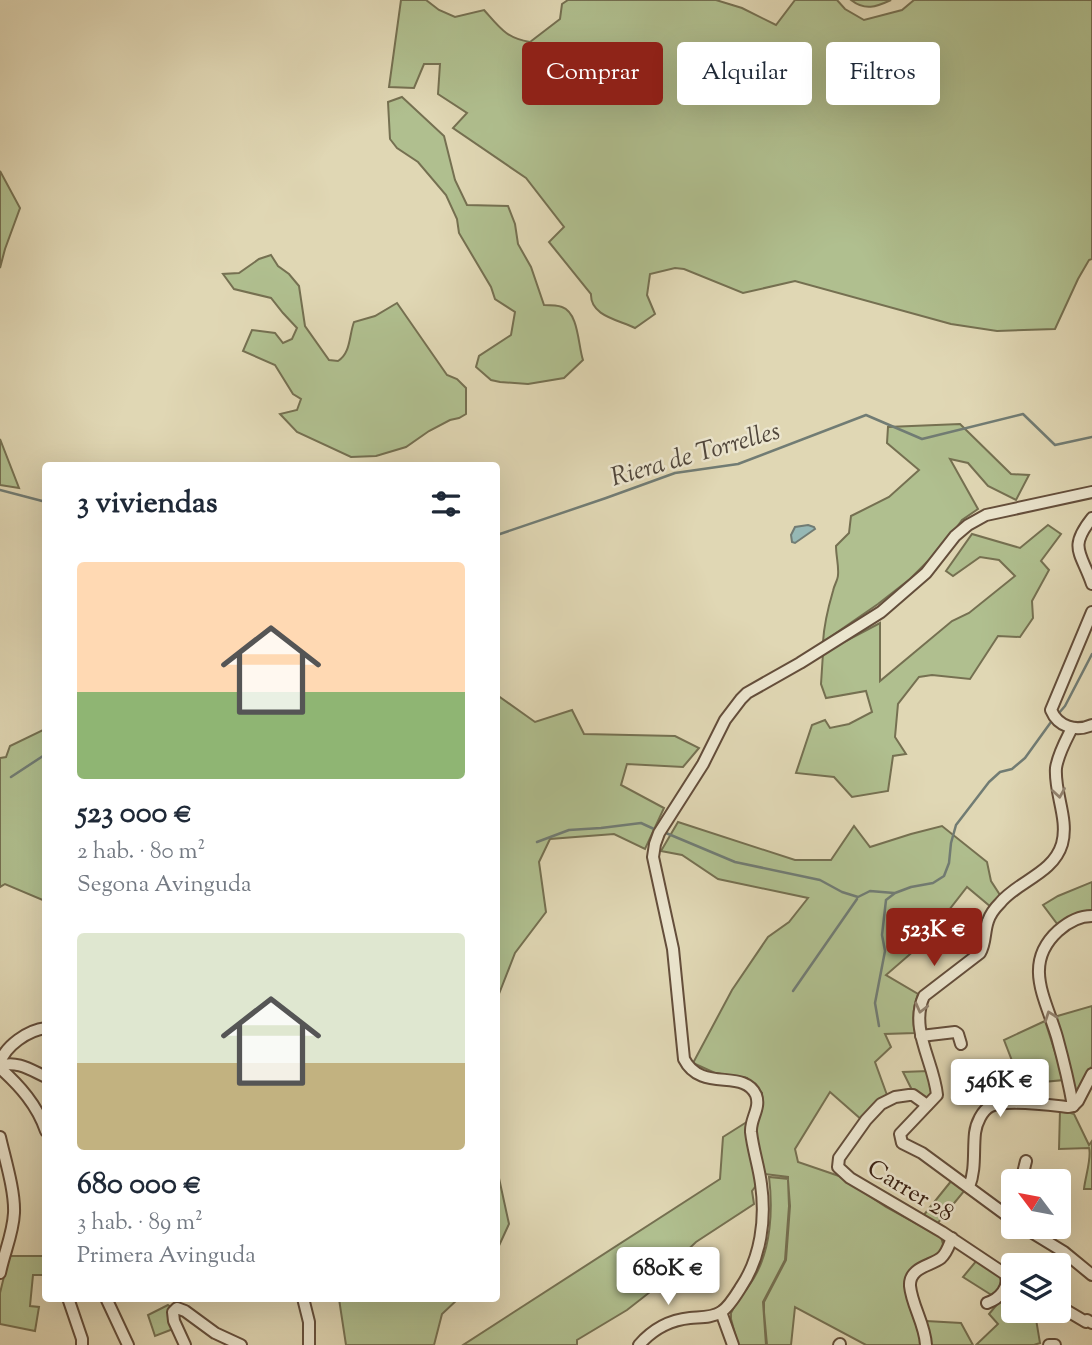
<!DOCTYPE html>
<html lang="es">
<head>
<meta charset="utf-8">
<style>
	body { margin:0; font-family:"Sorts Mill Goudy",serif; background:#f6f6f7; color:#1f2937; height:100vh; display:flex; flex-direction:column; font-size:26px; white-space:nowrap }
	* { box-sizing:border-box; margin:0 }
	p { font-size:23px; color:#747a83 }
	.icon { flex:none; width:38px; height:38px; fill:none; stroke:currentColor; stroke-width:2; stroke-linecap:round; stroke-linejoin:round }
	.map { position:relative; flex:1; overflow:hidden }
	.sheet { position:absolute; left:42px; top:462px; width:458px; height:840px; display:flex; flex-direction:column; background:#fff; border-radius:7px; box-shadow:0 7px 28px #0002 }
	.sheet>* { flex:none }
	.hud { position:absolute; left:522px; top:42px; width:466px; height:63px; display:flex; gap:14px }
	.needle { width:46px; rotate:302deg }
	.buttons { position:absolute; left:1001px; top:1169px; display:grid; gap:14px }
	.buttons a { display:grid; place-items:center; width:70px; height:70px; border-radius:7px; background:#fff; box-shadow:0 7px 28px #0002; font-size:35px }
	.price { position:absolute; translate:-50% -60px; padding:0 16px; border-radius:7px; background:#fff; color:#222; font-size:23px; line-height:46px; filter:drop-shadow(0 2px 4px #0008) }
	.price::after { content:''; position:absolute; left:50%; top:42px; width:21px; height:16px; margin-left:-10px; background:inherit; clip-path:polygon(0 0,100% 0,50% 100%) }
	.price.on { background:#8f2418; color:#fff }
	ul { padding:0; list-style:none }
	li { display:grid; align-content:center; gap:14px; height:371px; padding:0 35px }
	li span { display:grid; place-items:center; height:217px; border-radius:7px; color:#555 }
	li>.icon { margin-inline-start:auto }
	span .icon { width:126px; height:126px; fill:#fffc; stroke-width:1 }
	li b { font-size:30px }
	h2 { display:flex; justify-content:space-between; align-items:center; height:84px; padding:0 35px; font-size:30px }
	.tag { padding:0 24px; border-radius:7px; background:#fff; box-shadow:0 7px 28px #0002; font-size:24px; line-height:63px }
	.tag.on { background:#8f2418; color:#fff }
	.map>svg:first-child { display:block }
	.green { fill:#b0bf8f; stroke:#757051; stroke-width:2 }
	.water { fill:#96b8b5; stroke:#717c74; stroke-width:2 }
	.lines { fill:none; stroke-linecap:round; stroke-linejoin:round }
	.stream { stroke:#717c74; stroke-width:2.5 }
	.minor-casing { stroke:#644e3b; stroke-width:14 }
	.minor { stroke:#ebe5ce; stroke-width:10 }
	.oneway { stroke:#928370 }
	.labels { text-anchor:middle; stroke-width:5; stroke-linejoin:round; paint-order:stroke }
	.street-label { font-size:24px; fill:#3a2113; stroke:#ebe5ce }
	.water-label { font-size:26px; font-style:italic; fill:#51473c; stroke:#ebe5ce }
</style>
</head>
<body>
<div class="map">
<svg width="1092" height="1345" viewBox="0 0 1092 1345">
	<rect width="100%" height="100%" fill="#e0d7b4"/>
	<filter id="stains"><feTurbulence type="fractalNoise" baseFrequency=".00286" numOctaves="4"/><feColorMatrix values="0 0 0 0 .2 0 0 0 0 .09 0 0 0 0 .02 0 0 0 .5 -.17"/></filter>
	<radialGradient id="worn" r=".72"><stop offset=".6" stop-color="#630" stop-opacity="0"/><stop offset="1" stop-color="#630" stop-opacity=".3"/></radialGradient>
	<g class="green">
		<path d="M401 0H426L439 10 455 17 484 10C500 28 506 38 530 42L560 19 562 4 568 0H716L742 8 776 25 795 0H837L845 9 864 20 902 10 914 0H1092V259L1089 260 1078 279 1055 329 997 331 951 324 795 281 743 293 684 269 675 268 650 274 647 295 655 314 635 328C619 320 590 316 591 294L549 242 564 227 526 178 453 128 467 113 438 94 440 64H424L414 88 389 87Z"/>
		<path d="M851 0H891C876 7 865 11 851 0Z"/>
		<path d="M402 97 444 136 455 180 467 205 508 206 515 224 518 244 531 267 544 305C549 305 557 305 562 307 579 313 578 346 583 360L564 378 528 384 500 382 491 380 476 367 479 356 511 335 515 312 495 299 491 287 459 233 457 219 446 195 418 162 397 148 390 139 388 102Z"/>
		<polygon points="0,171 20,208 5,249 0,268"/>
		<path d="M271 255 278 266 289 274 299 286 305 326 329 360 338 361C351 353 349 335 354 322L375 316 397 303 447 375 457 379 466 388V414L459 418 450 420 429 431 406 447 376 456 351 457 297 432 280 414 297 410 301 399 293 394 275 365 243 351 252 330 275 333 283 343 292 339 297 328 283 313 271 298 234 289 223 274 239 273 259 259Z"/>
		<path d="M960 424 1011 474 1029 475 1016 500 988 486 968 463 950 459 978 509 962 520 944 545 910 579 878 604 823 642C824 625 828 608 833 591 834 585 838 580 838 575 839 566 836 556 836 546L849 533 851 516 889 497 919 470 887 443 888 427Z"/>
		<polygon points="0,439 19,488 0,485"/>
		<polygon points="1048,525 1061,534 1041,561 1049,570 1032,601 1033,618 1020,637 998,636 970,679 932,675 919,677 898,704 895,737 906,754 893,756 888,791 852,797 834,777 796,773 812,725 825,720 830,728 849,724 872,712 866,691 826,698 821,684 823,653 880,623 880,681 952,621 969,613 1015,576 999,560 980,557 953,576 946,571 972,534 1020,548"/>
		<polygon points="497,695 535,722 572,710 584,734 675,736 699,748 683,767 627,764 621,785 664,808 645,849 614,834 550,839 539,862 546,912 515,953 497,999"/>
		<polygon points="45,729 45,901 5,884 0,887 0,758 6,757 10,746"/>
		<path d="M678 822 795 860H831L854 826 870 847 911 834 942 826 987 862 991 881 1000 895 991 907 967 887 924 942 886 975 918 994C913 1007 912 1020 915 1033L885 1034 891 1047 875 1062 887 1095 881 1099 862 1120 830 1092 795 1149 798 1162 839 1176 886 1207 941 1237 943 1244 942 1250 906 1277C901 1298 919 1323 921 1345H866L795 1307 791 1345H767L764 1312V1302L786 1260 790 1206 788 1180 789 1206 785 1260 763 1302 766 1345H738L731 1319V1313C737 1300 748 1289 755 1276 771 1248 773 1209 769 1177L788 1179V1177L765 1174 752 1191 754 1204 696 1242 655 1281 659 1285 627 1310 577 1340V1345H463L720 1179 723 1137 761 1113 762 1093 747 1078 715 1073 693 1063 732 990 768 937 789 922 808 898 718 879 682 855 661 851Z"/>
		<polygon points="1092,882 1092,912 1058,925 1043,905 1058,896"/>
		<polygon points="1092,1006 1092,1066 1077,1095 1054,1017"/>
		<polygon points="1045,1021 1064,1080 1021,1084 1004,1040"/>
		<polygon points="928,1071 933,1094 926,1099 912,1090 903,1072"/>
		<path d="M1060 1110 1074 1114 1089 1145 1092 1141V1189H1084C1085 1178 1092 1157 1089 1148L1059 1149Z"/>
		<polygon points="497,1169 509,1224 497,1250"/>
		<polygon points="952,1180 965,1190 937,1224 923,1216"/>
		<polygon points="9,1256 45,1256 45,1275 33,1275 30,1306 39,1307 35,1331 0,1324 0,1293"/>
		<polygon points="977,1260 1001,1278 1001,1285 993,1296 963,1277"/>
		<polygon points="1004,1296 1013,1303 1013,1311 1023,1311 1030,1316 1035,1313 1040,1343 1034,1345 976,1345 998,1324 989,1314"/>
		<polygon points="339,1299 339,1298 458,1299 442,1314 434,1345 346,1345"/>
		<polygon points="168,1305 171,1307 173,1329 155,1336 148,1315"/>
		<polygon points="926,1321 961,1323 973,1345 930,1345"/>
	</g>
	<polygon class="water" points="808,525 814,527 815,529 795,543 792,542 791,535 795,527"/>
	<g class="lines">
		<g class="stream">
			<polyline points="0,490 46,502"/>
			<polyline points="497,535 606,498 675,473 738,464 866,415 922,439 1023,414 1055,445 1092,437"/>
			<polyline points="1059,713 1065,706 1092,654"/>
			<polyline points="11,777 46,754"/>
			<polyline points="666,833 735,862 820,880 842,892 858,897 870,891 894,893"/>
			<polyline points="537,842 569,830 601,828 641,823 654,829"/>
			<polyline points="793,991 857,899"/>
			<polyline points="879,1026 875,1003 885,951 882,935 886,900 895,893 911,887 933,883 944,876 949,863 951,843 956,825 989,782 1000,772 1012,769 1025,758 1051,722"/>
		</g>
		<g class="minor-casing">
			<g id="minor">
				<path d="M1092 518C1068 548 1081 552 1092 584"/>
				<path d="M1092 612 1051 710C1058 727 1076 732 1092 725"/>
				<polyline points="921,1036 955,1032 958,1034 961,1044"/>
				<path d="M0 1063C5 1046 28 1030 46 1028"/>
				<path d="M0 1066C16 1060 31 1070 46 1077"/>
				<path d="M0 1068C20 1086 37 1105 46 1131"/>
				<path d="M927 1105 913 1095H909L895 1097 881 1104 866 1120 839 1158 838 1167 850 1178 942 1232 1005 1274C1011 1287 999 1299 987 1303"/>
				<path d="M1073 1106C1069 1083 1063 1059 1057 1037 1046 999 1022 964 1058 931 1068 922 1079 916 1092 916"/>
				<polyline points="1073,1106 1078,1101 1092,1074"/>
				<path d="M0 1137C5 1159 15 1191 14 1213 13 1234 4 1253 0 1273"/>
				<polyline points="1021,1181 1026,1161"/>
				<path d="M969 1187C976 1169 973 1152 975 1133 976 1124 982 1110 991 1106 1006 1099 1050 1105 1068 1107L1073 1106"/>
				<path d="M1013 1220 922 1153 902 1143 900 1134 937 1095C934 1062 909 1029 924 996L980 953C986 943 984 932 988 921 990 915 995 908 1000 903 1018 881 1053 874 1062 844 1069 819 1054 793 1056 768 1058 754 1066 740 1072 728"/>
				<polyline points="1023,1227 1064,1252 1092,1275"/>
				<polyline points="68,1298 82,1339 82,1345"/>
				<polyline points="106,1298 128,1345"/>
				<polyline points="303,1298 309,1322 309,1345"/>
				<polyline points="1059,1306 1086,1322 1087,1320 1092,1323"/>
				<polyline points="721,1312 733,1345"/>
				<polyline points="185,1345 174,1321 173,1312 177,1308 185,1311 215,1333 241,1345"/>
				<path d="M639 1345C652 1330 670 1320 690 1318 700 1317 712 1318 721 1312 729 1307 736 1295 741 1287 761 1257 766 1219 761 1184 759 1167 753 1150 751 1132 750 1119 761 1108 756 1095 744 1068 701 1093 684 1059L673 949 653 857 655 844 659 833 703 764 725 720 741 699 747 693 800 663 881 612 926 573 955 536 968 525 986 515 1092 492"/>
				<polyline points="839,1345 840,1344"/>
				<path d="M926 1345C925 1324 912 1306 910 1286 909 1267 931 1266 941 1258 947 1253 949 1245 952 1238"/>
				<polyline points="1049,1345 1055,1345"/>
			</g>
		</g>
		<use href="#minor" class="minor"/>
	</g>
	<defs><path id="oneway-chevron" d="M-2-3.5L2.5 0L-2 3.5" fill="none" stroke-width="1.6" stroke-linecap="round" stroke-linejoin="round" transform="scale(1.75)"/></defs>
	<g class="oneway">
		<use href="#oneway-chevron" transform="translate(1059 793) rotate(81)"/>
		<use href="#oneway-chevron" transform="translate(921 1008) rotate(104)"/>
		<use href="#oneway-chevron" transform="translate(1050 1016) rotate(-110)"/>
	</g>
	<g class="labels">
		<g class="street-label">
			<text transform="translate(911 1190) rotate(31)" y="8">Carrer 28</text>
		</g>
		<g class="water-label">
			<text transform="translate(695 453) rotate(-16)" y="9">Riera de Torrelles</text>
		</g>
	</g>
	<rect width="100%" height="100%" filter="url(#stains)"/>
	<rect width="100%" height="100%" fill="url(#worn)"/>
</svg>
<div class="buttons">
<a><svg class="needle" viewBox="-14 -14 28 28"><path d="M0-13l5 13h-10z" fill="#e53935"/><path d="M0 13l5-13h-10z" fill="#747a83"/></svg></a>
<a><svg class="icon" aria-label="layers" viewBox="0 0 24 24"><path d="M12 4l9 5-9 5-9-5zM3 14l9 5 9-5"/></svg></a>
</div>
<b class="price on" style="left:934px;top:968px">523K €</b>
<b class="price" style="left:1000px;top:1119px">546K €</b>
<b class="price" style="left:668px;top:1307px">680K €</b>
<div class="hud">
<a class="tag on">Comprar</a>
<a class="tag">Alquilar</a>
<a class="tag">Filtros</a>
</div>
<section class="sheet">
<h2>3 viviendas<svg class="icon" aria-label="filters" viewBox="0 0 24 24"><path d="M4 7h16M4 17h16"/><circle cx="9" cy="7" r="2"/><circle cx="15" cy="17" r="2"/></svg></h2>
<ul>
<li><span style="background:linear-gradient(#ffd9b3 60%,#8fb573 0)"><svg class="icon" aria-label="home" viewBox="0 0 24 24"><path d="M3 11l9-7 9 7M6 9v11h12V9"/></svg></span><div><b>523 000 €</b><p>2 hab. · 80 m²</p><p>Segona Avinguda</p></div></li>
<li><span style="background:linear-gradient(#dfe7d0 60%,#c2b280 0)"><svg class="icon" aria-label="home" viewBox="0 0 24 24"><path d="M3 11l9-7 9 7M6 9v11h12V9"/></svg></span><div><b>680 000 €</b><p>3 hab. · 89 m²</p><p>Primera Avinguda</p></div></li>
</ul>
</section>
</div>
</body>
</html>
